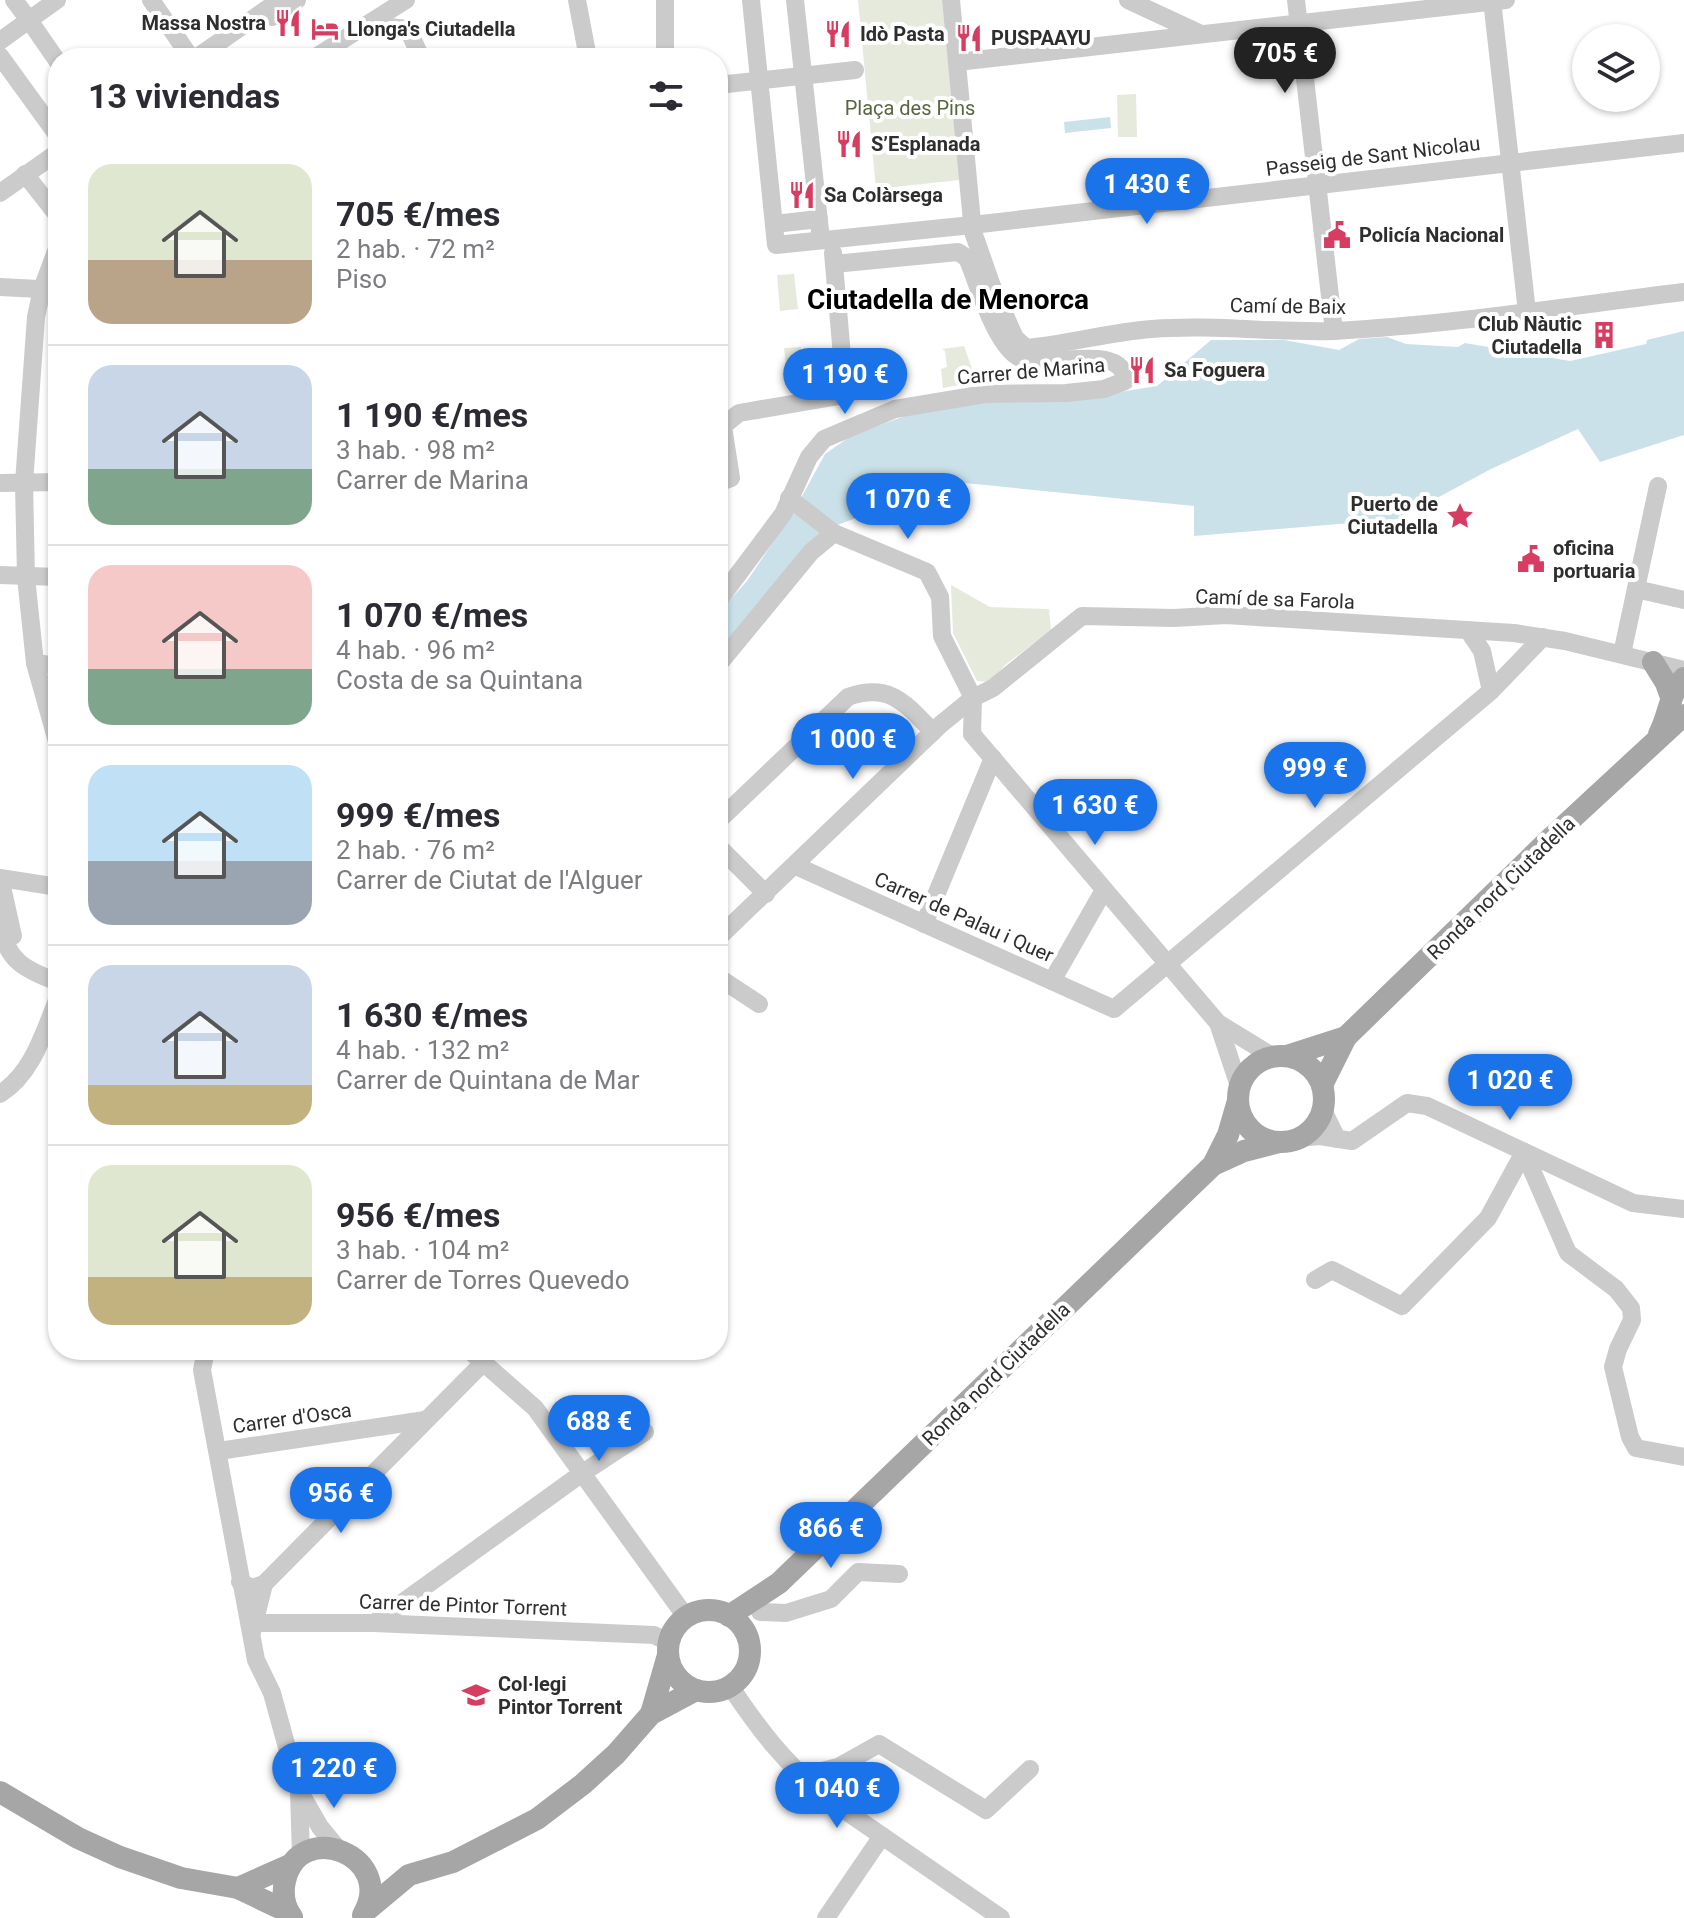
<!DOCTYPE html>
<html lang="es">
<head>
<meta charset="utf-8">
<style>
	body { margin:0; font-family:Roboto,sans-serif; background:#f2f2f3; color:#2b2b33; height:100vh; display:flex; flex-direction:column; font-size:30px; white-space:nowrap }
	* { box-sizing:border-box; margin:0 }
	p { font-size:26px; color:#7c7c81 }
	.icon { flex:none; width:44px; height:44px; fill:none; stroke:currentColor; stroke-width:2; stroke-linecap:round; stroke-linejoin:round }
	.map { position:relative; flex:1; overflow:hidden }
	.drawer { position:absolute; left:48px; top:48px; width:680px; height:1312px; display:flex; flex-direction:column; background:#fff; border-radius:32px; box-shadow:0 2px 6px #0004 }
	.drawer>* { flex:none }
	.controls { position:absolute; left:1572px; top:24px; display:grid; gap:16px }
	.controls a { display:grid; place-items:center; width:88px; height:88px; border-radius:50%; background:#fff; box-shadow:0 2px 6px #0004; font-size:40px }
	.price { position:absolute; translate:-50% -68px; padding:0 18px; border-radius:28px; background:#1a73e8; color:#fff; font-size:26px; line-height:52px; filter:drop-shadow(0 2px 4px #0008) }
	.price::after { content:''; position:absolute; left:50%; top:48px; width:24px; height:18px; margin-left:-12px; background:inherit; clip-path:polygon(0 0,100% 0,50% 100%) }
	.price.on { background:#222; color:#fff }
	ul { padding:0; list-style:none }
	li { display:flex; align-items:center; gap:24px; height:200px; padding:0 40px }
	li+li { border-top:2px solid #e1e1e2 }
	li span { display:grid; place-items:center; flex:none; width:224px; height:160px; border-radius:24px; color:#555 }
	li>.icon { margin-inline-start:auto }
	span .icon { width:96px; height:96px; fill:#fffc; stroke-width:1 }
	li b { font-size:34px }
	h2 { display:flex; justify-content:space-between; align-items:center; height:96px; padding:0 40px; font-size:34px }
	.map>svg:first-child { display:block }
	.green { fill:#e6eadc }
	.water { fill:#cae1e9 }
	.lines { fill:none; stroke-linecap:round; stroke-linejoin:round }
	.minor { stroke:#cbcbcb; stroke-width:18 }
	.major { stroke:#a6a6a6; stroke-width:22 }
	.labels { text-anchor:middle; stroke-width:8; stroke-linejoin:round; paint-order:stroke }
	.poi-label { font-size:20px; font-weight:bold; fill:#2e2e2e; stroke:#fff; text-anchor:start }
	.park-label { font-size:20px; fill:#57663f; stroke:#fff }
	.street-label { font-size:20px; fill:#2e2e2e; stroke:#fff }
	.district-label { font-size:28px; font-weight:bold; fill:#000; stroke:#fff }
</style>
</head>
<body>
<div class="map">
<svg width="1684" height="1918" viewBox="0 0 1684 1918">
	<rect width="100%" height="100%" fill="#fff"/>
	<g class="green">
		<polygon points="858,0 942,0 960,180 876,189"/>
		<polygon points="1136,94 1137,137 1118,137 1117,95"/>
		<polygon points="794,274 798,309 780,311 777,275"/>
		<polygon points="964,346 974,374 968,376 970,383 943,388 941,369 947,367 945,351 942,349"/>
		<polygon points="801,347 805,382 788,384 784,348"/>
		<polygon points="951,585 990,607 1049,609 1051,630 1005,665 990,682 977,681 953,633"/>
	</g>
	<g class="water">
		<polygon points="1110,117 1111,128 1065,133 1064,122"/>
		<polygon points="1684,331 1684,435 1600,462 1578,429 1491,469 1398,519 1194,536 1194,506 955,482 953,476 929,481 930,489 835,526 718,651 718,613 747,581 794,511 825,454 854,434 911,414 987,399 1076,399 1157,386 1211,340 1284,340 1339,350 1359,339 1387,337 1406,344 1458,347 1465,343 1570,361 1646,344 1647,340"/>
	</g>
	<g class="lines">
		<g class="minor">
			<polyline points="57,0 29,20 58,62"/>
			<polyline points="151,0 191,58"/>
			<polyline points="577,0 588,58"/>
			<polyline points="751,0 776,245 972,225 1684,143"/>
			<polyline points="795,0 821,240"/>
			<path d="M951 0 973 232 992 286 1015 338 1026 348C1069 344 1109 332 1152 329 1213 324 1273 333 1334 331 1449 325 1569 306 1684 292"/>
			<polyline points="1128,0 1201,34"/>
			<polyline points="1296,0 1334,331"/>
			<polyline points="1492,0 1527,312"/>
			<polyline points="272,17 297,0"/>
			<polyline points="389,27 408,29 421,58"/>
			<polyline points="0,41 29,20 14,0"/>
			<polyline points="0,56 58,136"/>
			<polyline points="196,58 280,0"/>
			<polyline points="314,58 406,0"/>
			<polyline points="665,58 665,0"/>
			<polyline points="957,62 1506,0"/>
			<polyline points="718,85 855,70"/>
			<polyline points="25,174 58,216"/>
			<polyline points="0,193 58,152"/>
			<polyline points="774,224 819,219"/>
			<polyline points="58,246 42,289 36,317 24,483 26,577 35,663 58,745"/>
			<polyline points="0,287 58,290"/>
			<polyline points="0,483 58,482"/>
			<polyline points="718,483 731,478 723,426 739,413 839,396 845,390 833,253"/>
			<polyline points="789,498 834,533 927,572 940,597 942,636 973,698 972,734"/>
			<polyline points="0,575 58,577"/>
			<polyline points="1636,589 1684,600"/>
			<path d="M718 601 783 514 809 457 824 439 895 409 985 394 1066 393 1104 389 1125 381C1124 340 1044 370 1020 358 995 346 978 283 967 258L958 252 834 264"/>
			<polyline points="1468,630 1482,651 1491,691"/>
			<polyline points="1622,654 1658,486"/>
			<polyline points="35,663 58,666"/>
			<polyline points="718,665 811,552 834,533"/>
			<polyline points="972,734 1218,1023 1272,1056"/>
			<path d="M718 821 848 697C890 682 906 704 933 732"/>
			<polyline points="718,846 766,894"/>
			<polyline points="796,866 1114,1009 1491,691 1543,637"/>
			<polyline points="0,878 13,936"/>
			<polyline points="0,878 58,887"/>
			<polyline points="924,924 993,758"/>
			<path d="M0 925C7 961 25 970 58 982"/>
			<polyline points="718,938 940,725 973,698 993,688 1082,616 1174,618 1226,615 1514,633 1565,641 1684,670"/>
			<polyline points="718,977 759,1004"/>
			<polyline points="1052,981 1104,890"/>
			<polyline points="1218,1023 1239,1086"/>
			<path d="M0 1094C33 1073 44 1032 58 998"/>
			<polyline points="1323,1110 1337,1139"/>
			<polyline points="1298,1138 1320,1136 1352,1141 1407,1103 1427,1106 1633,1203 1684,1209"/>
			<polyline points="1524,1152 1568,1253 1616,1289 1631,1308 1632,1320 1618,1349 1613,1367 1630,1437 1636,1448 1684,1457"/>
			<polyline points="1315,1280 1332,1270 1402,1306 1488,1218 1524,1152"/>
			<polyline points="206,1350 202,1370 256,1660 272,1693 299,1791 301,1856"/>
			<polyline points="469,1350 535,1408 686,1617"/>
			<polyline points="219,1451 425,1420"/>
			<polyline points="240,1582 252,1588 264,1584 483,1363"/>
			<polyline points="760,1612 786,1613 831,1599 858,1572 899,1574"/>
			<polyline points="255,1623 374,1623 654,1635 668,1642"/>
			<polyline points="374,1623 581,1474 645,1432"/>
			<polyline points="252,1632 264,1584"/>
			<path d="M730 1686C760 1731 785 1763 827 1798L1001 1918"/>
			<polyline points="801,1776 838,1767 879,1744 986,1810 1030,1769"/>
			<polyline points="301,1794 320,1827 339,1850"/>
			<polyline points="826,1918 882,1836"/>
		</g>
		<g class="major">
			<polyline points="1653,662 1666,683 1671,697"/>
			<path d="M1659 734C1669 716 1669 693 1684 678"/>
			<polyline points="1287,1056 1346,1037"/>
			<circle cx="1281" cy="1099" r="43"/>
			<polyline points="1322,1085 1346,1037 1552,837 1684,715"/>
			<polyline points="1213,1165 1244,1151 1279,1142"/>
			<circle cx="709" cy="1651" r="41"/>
			<polyline points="729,1616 779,1583 1213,1165 1228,1135 1237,1104"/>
			<polyline points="651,1714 668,1655"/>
			<polyline points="0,1792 78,1838 120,1857 181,1878 238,1888 288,1912"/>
			<polyline points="238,1888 292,1864"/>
			<polyline points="366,1911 409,1875 453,1862 537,1819 583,1784 616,1754 651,1714 696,1690"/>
			<path d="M292 1917C284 1906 282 1894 285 1881 299 1817 398 1856 363 1915"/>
		</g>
	</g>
	<defs>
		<g id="restaurant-bare" transform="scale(2.16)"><path d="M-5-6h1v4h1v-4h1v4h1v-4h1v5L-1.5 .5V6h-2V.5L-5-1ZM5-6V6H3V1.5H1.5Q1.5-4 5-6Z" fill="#d73d60" stroke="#fff" stroke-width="2.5" paint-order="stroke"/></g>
		<g id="hotel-bare" transform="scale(2.16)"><path d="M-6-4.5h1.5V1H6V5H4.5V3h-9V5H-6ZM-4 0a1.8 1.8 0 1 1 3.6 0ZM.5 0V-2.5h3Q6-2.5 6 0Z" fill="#d73d60" stroke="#fff" stroke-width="2.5" paint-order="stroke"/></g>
		<g id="civic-bare" transform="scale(2.16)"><path d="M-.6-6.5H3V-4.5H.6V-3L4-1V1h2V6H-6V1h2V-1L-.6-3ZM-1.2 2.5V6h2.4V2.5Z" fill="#d73d60" stroke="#fff" stroke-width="2.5" paint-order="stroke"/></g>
		<g id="building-bare" transform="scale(2.16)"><path d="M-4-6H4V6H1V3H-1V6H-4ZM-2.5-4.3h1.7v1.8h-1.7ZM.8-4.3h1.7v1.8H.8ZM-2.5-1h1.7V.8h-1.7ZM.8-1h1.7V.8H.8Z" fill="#d73d60" stroke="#fff" stroke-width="2.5" paint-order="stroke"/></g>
		<g id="sight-bare" transform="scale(2.16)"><path d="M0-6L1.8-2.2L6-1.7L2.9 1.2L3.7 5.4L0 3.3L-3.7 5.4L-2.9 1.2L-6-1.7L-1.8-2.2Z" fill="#d73d60" stroke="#fff" stroke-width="2.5" paint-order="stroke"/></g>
		<g id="school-bare" transform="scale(2.16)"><path d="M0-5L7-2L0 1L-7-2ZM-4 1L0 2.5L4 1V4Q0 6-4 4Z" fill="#d73d60" stroke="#fff" stroke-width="2.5" paint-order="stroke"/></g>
	</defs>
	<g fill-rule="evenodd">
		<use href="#restaurant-bare" x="288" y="23"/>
		<use href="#hotel-bare" x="325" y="29"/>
		<use href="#restaurant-bare" x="838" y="34"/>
		<use href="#restaurant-bare" x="969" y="38"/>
		<use href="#restaurant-bare" x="849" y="144"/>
		<use href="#restaurant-bare" x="802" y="195"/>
		<use href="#civic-bare" x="1337" y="235"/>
		<use href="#building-bare" x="1604" y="335"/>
		<use href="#restaurant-bare" x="1142" y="370"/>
		<use href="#sight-bare" x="1460" y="516"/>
		<use href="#civic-bare" x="1531" y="559"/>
		<use href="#school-bare" x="476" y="1695"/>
	</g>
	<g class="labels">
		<g class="poi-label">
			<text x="266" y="30" text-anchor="end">Massa Nostra</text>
			<text x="347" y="36">Llonga's Ciutadella</text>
			<text x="860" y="41">Idò Pasta</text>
			<text x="991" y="45">PUSPAAYU</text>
			<text x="871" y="151">S’Esplanada</text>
			<text x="824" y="202">Sa Colàrsega</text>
			<text x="1359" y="242">Policía Nacional</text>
			<text x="1582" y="331" text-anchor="end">Club Nàutic<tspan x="1582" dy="23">Ciutadella</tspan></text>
			<text x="1164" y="377">Sa Foguera</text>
			<text x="1438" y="511" text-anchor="end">Puerto de<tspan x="1438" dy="23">Ciutadella</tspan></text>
			<text x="1553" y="555">oficina<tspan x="1553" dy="23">portuaria</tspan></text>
			<text x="498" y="1691">Col·legi<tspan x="498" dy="23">Pintor Torrent</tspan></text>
		</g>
		<g class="park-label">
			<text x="910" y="115">Plaça des Pins</text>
		</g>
		<g class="street-label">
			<text transform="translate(1373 156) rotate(-7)" y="7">Passeig de Sant Nicolau</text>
			<text transform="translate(1288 306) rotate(1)" y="7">Camí de Baix</text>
			<text transform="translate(1031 371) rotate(-5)" y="7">Carrer de Marina</text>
			<text transform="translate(1275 599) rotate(2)" y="7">Camí de sa Farola</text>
			<text transform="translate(1501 888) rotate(-44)" y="7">Ronda nord Ciutadella</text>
			<text transform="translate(964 917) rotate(24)" y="7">Carrer de Palau i Quer</text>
			<text transform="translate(996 1374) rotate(-44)" y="7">Ronda nord Ciutadella</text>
			<text transform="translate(292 1418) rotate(-8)" y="7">Carrer d'Osca</text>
			<text transform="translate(463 1605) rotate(2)" y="7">Carrer de Pintor Torrent</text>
		</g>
		<g class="district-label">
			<text x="948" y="309">Ciutadella de Menorca</text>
		</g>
	</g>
</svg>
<div class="controls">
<a><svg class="icon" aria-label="layers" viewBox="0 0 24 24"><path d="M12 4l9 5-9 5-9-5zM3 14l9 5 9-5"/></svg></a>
</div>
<b class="price on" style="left:1285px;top:95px">705 €</b>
<b class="price" style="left:1147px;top:226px">1 430 €</b>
<b class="price" style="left:845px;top:416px">1 190 €</b>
<b class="price" style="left:908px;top:541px">1 070 €</b>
<b class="price" style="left:853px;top:781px">1 000 €</b>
<b class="price" style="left:1315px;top:810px">999 €</b>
<b class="price" style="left:1095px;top:847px">1 630 €</b>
<b class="price" style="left:1510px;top:1122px">1 020 €</b>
<b class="price" style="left:599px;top:1463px">688 €</b>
<b class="price" style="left:341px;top:1535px">956 €</b>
<b class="price" style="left:831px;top:1570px">866 €</b>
<b class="price" style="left:334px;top:1810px">1 220 €</b>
<b class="price" style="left:837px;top:1830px">1 040 €</b>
<section class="drawer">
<h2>13 viviendas<svg class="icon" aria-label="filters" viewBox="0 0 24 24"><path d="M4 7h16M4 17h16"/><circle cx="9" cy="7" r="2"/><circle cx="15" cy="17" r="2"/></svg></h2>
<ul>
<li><span style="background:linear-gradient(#dfe7d0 60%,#b9a48a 0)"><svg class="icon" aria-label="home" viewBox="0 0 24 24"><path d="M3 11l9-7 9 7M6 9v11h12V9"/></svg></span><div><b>705 €/mes</b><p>2 hab. · 72 m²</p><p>Piso</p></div></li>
<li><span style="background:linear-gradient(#c9d6e8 65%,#7fa58c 0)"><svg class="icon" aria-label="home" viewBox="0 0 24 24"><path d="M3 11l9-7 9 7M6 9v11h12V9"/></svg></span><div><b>1 190 €/mes</b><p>3 hab. · 98 m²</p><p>Carrer de Marina</p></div></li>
<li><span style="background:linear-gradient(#f6c9c9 65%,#7fa58c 0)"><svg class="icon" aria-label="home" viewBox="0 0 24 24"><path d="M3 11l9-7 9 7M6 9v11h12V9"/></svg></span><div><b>1 070 €/mes</b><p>4 hab. · 96 m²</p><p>Costa de sa Quintana</p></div></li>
<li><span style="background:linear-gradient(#bfe0f5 60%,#9aa5b1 0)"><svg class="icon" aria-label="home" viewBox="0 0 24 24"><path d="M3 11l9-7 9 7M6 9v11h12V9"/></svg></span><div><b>999 €/mes</b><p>2 hab. · 76 m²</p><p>Carrer de Ciutat de l'Alguer</p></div></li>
<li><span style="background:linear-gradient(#c9d6e8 75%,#c2b280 0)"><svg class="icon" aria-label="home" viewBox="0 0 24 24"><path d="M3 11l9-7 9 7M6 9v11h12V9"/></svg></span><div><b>1 630 €/mes</b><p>4 hab. · 132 m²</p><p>Carrer de Quintana de Mar</p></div></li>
<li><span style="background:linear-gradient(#dfe7d0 70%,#c2b280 0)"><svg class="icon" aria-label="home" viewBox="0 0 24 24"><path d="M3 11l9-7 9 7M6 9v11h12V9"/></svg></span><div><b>956 €/mes</b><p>3 hab. · 104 m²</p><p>Carrer de Torres Quevedo</p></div></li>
</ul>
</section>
</div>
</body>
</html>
